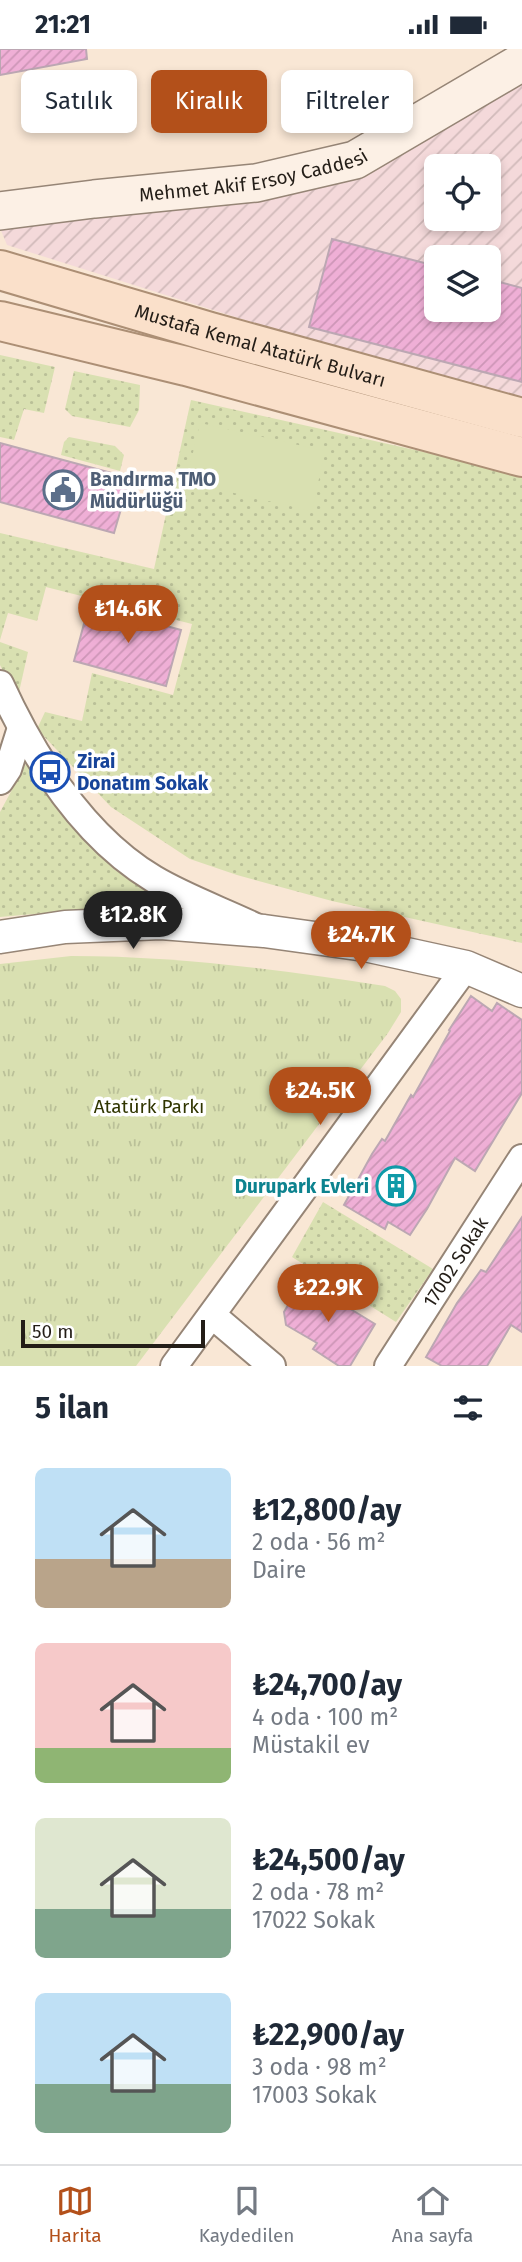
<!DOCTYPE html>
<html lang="tr">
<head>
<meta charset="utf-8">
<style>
	body { margin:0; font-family:"Fira Sans",sans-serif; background:#f2f2f3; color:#1f2937; height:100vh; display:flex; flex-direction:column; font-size:26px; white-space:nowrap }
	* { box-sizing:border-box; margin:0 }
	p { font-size:23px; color:#747a83 }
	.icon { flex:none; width:38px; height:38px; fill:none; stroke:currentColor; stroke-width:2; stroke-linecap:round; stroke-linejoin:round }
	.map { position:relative; height:1317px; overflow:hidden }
	.panel { display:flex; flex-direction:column; background:#fff; flex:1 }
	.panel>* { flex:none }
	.guide { position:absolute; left:21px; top:21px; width:481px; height:63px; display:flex; gap:14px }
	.controls { position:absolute; left:424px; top:105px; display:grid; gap:14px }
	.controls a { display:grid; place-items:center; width:77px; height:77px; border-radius:10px; background:#fff; box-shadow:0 4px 10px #0003; font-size:35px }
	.scale { position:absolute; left:21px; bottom:18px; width:184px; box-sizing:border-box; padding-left:7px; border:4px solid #231d17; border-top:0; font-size:19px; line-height:24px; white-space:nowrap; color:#231d17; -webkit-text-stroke:5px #fff; paint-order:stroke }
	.price { position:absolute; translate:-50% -60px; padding:0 16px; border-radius:24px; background:#b3501a; color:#fff; font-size:23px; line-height:46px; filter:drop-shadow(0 2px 4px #0008) }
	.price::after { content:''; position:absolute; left:50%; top:42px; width:21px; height:16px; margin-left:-10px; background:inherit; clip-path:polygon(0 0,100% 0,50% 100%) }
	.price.current { background:#222; color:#fff }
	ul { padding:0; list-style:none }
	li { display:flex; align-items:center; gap:21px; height:175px; padding:0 35px }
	li span { display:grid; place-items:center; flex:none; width:196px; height:140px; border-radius:10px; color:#555 }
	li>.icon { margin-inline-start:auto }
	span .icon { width:84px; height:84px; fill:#fffc; stroke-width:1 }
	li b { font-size:30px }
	h2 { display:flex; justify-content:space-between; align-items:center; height:84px; padding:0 35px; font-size:30px }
	.chip { padding:0 24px; border-radius:10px; background:#fff; box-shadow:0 4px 10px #0003; font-size:24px; line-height:63px }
	.chip.current { background:#b3501a; color:#fff }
	.status { display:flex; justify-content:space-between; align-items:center; height:49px; padding:0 35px; background:#fff; direction:ltr }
	.status svg { height:19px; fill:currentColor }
	.menu { display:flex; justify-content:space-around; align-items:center; height:98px; border-top:2px solid #e0e1e3; background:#fff; font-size:19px; color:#747a83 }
	.menu a { display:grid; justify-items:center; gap:4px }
	.menu .current { color:#b3501a }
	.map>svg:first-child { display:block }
	.industrial { fill:url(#industrial-furrows); fill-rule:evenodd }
	.grass { fill:url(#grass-dots) }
	.park { fill:url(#park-tufts) }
	.pitch { fill:#d9e0b1 }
	.building { fill:url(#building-hatch); stroke:#bca7b3; stroke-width:2 }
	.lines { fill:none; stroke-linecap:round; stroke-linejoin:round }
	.minor-casing { stroke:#968576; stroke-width:30 }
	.tertiary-casing { stroke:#968576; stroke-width:35 }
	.secondary-casing { stroke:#968576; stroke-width:40 }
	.primary-casing { stroke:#ac8f75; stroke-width:42 }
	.minor { stroke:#fff; stroke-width:26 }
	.tertiary { stroke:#fff; stroke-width:32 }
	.secondary { stroke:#fcf0e5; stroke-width:37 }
	.primary { stroke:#fae0ca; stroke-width:38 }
	.labels { text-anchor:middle; stroke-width:7; stroke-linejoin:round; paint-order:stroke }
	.street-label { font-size:19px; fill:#231d17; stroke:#fff }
	.service-label { font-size:19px; font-weight:bold; fill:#4e5e75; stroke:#fff; text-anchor:start }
	.transit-label { font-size:19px; font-weight:bold; fill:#164399; stroke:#fff; text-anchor:start }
	.park-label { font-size:19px; fill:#303500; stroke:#fff }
	.culture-label { font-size:19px; font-weight:bold; fill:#0d838f; stroke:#fff; text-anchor:end }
</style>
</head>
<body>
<div class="status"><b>21:21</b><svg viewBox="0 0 49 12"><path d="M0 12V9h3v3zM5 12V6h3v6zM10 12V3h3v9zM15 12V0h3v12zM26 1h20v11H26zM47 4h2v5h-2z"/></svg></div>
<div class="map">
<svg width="522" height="1317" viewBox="0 0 522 1317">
	<defs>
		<pattern id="industrial-furrows" width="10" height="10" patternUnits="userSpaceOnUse" patternTransform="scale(1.75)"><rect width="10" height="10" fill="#f4d9da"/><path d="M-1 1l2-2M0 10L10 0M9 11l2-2" fill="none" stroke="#d1baba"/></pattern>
		<pattern id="grass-dots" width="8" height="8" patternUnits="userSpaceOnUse" patternTransform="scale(1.75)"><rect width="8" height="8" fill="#d9e0b1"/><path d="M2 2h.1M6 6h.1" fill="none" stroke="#bac098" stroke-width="1.8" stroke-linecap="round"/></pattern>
		<pattern id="park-tufts" width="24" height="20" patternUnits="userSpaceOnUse" patternTransform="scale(1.75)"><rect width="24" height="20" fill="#d9e0b1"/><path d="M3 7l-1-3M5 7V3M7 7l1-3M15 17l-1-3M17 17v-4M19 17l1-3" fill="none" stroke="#bac098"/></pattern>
		<pattern id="building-hatch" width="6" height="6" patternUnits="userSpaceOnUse" patternTransform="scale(1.75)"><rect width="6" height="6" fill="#efafd6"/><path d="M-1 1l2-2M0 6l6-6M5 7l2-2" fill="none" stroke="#cd96b7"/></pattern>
	</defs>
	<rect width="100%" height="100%" fill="#f9e7d5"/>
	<path class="industrial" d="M522 34V348L261 276 7 196 0 179 362 122ZM436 117H488V170H436ZM436 208H488V261H436Z"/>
	<g class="grass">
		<polygon points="0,306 55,318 44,364 24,360 14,391 0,388"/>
		<polygon points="74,322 140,336 139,361 130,378 72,367 65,360"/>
		<polygon points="191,351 522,425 522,894 332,852 237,826 190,810 111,758 37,680 45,663 82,672 92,624 173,646 192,575 46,538 37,572 8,564 0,591 0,484 154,520"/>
		<polygon points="69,388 115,397 124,406 120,422 61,406 64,393"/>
		<polygon points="0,593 28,603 17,652 0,616"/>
		<polygon points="27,713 68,774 115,821 192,868 79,861 0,868 0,763"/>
		<polygon points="323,1153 433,1220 396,1273 292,1208"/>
	</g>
	<path class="park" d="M71 907C177 907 281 921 385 937L395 942 401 950V963L388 984 136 1317H0V915Z"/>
	<polygon class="pitch" points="200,374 325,402 312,462 186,433"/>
	<g class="building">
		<polygon points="0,0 86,0 87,10 0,26"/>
		<polygon points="332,190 436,217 436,261 488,261 488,230 522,239 522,333 309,278"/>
		<polygon points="0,394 130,429 114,484 0,453"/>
		<polygon points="89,556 181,581 166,637 74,612"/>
		<polygon points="471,947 492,962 497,954 522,971 522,1044 475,1122 455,1109 427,1160 410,1186 388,1173 385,1180 344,1156 372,1105 382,1090 385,1092 411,1046 413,1048 450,982 449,981"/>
		<polygon points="522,1168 522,1283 511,1276 487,1317 442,1317 426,1308 457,1254 481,1221 486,1223"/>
		<polygon points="303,1231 375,1275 350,1317 339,1317 313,1300 317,1294 286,1276 284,1263"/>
	</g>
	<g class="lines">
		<g class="minor-casing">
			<g id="minor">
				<path d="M0 635C34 709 82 787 154 830 186 849 223 862 256 878"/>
				<polyline points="0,732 8,720 21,679"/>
				<polyline points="212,1266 272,1317"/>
				<polyline points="174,1317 466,918"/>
				<path id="s1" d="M388 1317 522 1109"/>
			</g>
		</g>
		<g class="tertiary-casing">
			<polyline id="tertiary" points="0,888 65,878 161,874 264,882 365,896 466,918 522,942"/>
		</g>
		<g class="secondary-casing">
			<g id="secondary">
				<path id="s2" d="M0 162 94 150 256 134 355 111 522 13"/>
			</g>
		</g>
		<g class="primary-casing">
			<g id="primary">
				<path id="s3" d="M0 221 210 283 522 369"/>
				<polyline points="0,272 186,317 522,408"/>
			</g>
		</g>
		<use href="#minor" class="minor"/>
		<use href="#tertiary" class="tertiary"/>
		<use href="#secondary" class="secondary"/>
		<use href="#primary" class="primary"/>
	</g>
	<defs>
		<g id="civic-ring" transform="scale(2.0125)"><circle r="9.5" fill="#fff" stroke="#5c6f8a" stroke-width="1.5"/><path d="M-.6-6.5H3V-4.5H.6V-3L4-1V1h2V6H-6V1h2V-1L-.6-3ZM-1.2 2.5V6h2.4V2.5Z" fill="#5c6f8a"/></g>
		<g id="bus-ring" transform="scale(2.0125)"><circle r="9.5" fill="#fff" stroke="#1a4fb4" stroke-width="1.5"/><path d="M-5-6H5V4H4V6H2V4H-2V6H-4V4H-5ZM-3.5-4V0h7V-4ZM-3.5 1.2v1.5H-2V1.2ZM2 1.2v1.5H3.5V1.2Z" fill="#1a4fb4"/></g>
		<g id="building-ring" transform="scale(2.0125)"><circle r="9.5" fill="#fff" stroke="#0f9aa8" stroke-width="1.5"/><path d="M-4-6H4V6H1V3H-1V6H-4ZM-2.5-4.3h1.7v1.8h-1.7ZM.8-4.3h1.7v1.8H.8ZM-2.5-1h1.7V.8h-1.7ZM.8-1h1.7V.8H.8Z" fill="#0f9aa8"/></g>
	</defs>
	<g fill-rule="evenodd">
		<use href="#civic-ring" x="63" y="441"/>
		<use href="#bus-ring" x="50" y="723"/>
		<use href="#building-ring" x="396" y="1137"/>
	</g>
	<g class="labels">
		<g class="street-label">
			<text dy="7" stroke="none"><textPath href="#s2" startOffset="256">Mehmet Akif Ersoy Caddesi</textPath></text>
			<text dy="7" stroke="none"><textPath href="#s3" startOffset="271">Mustafa Kemal Atatürk Bulvarı</textPath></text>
			<text dy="7" stroke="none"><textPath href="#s1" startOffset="124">17002 Sokak</textPath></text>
		</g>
		<g class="service-label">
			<text x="90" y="437">Bandırma TMO<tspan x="90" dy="22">Müdürlüğü</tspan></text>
		</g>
		<g class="transit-label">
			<text x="77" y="719">Zirai<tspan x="77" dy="22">Donatım Sokak</tspan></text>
		</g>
		<g class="park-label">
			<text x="149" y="1064">Atatürk Parkı</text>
		</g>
		<g class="culture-label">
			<text x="369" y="1144">Durupark Evleri</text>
		</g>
	</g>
</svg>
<div class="controls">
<a><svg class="icon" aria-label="locate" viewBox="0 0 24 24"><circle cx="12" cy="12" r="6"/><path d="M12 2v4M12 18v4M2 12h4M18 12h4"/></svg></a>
<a><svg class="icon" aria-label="layers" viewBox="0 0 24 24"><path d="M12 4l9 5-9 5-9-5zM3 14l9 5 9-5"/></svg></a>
</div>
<div class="scale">50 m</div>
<b class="price" style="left:128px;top:596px">₺14.6K</b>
<b class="price current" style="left:133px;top:902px">₺12.8K</b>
<b class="price" style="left:361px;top:922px">₺24.7K</b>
<b class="price" style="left:320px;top:1078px">₺24.5K</b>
<b class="price" style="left:328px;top:1275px">₺22.9K</b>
<div class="guide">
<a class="chip">Satılık</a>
<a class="chip current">Kiralık</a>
<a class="chip">Filtreler</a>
</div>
</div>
<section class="panel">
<h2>5 ilan<svg class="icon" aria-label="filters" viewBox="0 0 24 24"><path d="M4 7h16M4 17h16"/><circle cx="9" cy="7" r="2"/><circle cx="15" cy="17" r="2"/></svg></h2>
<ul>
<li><span style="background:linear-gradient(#bfe0f5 65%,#b9a48a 0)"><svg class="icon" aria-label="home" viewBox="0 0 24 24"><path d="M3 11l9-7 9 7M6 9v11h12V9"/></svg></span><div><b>₺12,800/ay</b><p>2 oda · 56 m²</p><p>Daire</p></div></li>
<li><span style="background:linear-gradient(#f6c9c9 75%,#8fb573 0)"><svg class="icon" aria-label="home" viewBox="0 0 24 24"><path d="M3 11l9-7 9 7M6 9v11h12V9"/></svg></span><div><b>₺24,700/ay</b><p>4 oda · 100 m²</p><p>Müstakil ev</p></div></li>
<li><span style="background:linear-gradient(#dfe7d0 65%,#7fa58c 0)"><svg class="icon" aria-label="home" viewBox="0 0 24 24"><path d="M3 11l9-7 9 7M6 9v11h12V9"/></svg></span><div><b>₺24,500/ay</b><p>2 oda · 78 m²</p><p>17022 Sokak</p></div></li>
<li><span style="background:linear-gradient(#bfe0f5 65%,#7fa58c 0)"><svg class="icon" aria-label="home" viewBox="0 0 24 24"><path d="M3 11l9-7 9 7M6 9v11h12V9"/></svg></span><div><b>₺22,900/ay</b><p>3 oda · 98 m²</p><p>17003 Sokak</p></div></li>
</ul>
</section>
<nav class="menu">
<a class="current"><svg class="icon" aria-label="map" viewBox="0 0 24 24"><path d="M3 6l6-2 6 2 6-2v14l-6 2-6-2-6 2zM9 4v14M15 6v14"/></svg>Harita</a>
<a><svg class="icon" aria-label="saved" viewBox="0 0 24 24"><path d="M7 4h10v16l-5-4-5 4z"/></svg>Kaydedilen</a>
<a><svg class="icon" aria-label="home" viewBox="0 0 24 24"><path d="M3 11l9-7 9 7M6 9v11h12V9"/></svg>Ana sayfa</a>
</nav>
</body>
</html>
